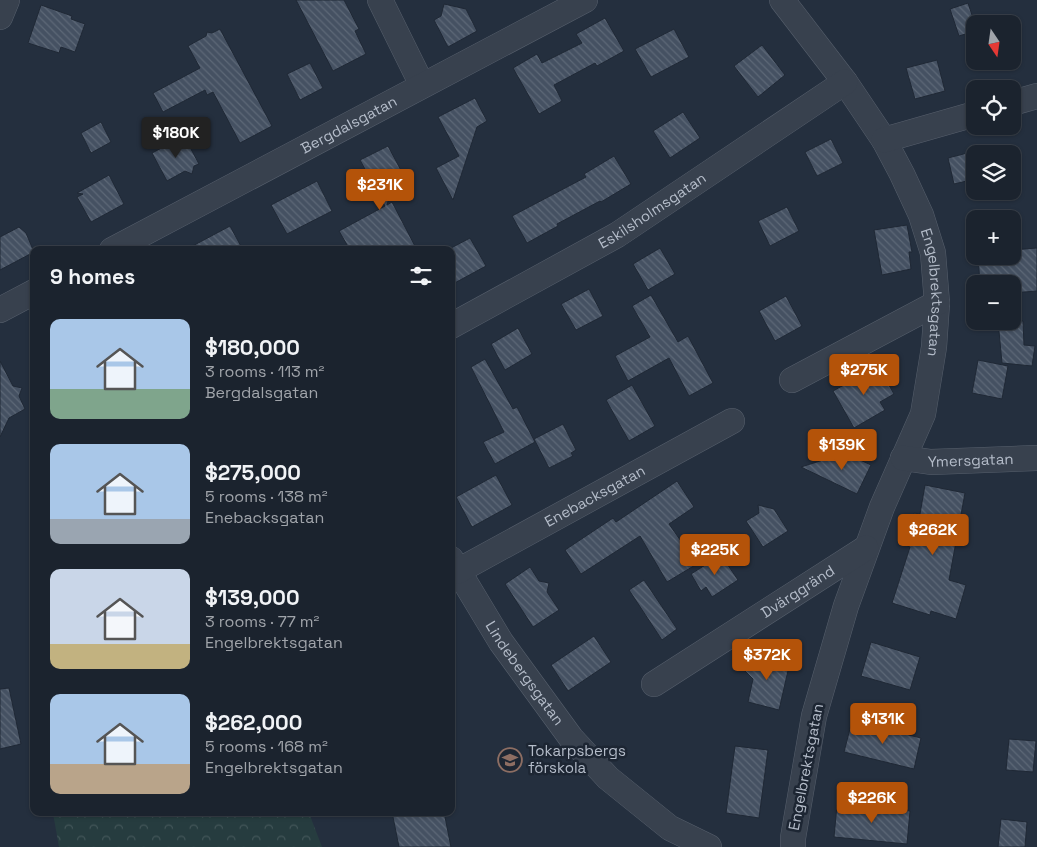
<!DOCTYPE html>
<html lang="en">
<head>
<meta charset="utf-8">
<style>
	body { margin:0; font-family:"Space Grotesk",sans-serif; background:#282f3a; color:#f1f3f6; height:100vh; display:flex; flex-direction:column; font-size:19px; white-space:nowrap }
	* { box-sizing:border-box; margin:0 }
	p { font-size:16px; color:#a0a4aa }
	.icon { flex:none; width:28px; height:28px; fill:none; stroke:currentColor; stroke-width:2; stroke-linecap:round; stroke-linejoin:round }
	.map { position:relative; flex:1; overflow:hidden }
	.side { position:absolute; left:30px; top:246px; width:425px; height:570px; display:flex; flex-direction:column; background:#1b232e; border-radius:10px; box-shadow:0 1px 4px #0004,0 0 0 1px #39404a }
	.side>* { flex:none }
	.needle { width:32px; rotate:167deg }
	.buttons { position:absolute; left:966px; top:15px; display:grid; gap:10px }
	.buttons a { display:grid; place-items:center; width:55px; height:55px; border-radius:10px; background:#1b232e; box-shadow:0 1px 4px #0004,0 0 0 1px #39404a; font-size:25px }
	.price { position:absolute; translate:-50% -42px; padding:0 11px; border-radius:5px; background:#b45309; color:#fff; font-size:16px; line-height:32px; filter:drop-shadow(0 1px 2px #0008) }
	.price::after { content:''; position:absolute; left:50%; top:30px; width:15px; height:11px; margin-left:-8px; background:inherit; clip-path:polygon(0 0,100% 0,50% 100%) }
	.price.current { background:#222; color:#fff }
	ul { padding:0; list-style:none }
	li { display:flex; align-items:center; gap:15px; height:125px; padding:0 20px }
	li span { display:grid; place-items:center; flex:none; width:140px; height:100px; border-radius:10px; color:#555 }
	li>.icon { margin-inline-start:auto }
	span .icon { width:60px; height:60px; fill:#fffc; stroke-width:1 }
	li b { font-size:21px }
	h2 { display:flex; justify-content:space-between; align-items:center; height:60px; padding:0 20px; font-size:21px }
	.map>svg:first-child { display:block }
	.forest { fill:url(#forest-crowns) }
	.building { fill:url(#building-back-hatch); stroke:#1f2835 }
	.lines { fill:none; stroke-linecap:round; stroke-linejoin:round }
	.street-casing { stroke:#565f6c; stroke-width:26 }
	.street { stroke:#38414e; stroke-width:25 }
	.labels { text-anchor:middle; stroke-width:5; stroke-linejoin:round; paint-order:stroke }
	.street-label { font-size:15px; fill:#b4bcc9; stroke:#1d2633 }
	.poi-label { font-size:15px; fill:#b4bcc9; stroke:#1d2633; text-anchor:start }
</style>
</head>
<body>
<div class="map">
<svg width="1037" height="847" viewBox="0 0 1037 847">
	<defs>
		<pattern id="forest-crowns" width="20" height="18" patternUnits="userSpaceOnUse" patternTransform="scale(1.25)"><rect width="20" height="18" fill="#263c3f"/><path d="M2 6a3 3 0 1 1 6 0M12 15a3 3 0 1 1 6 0" fill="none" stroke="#435659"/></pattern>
		<pattern id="building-back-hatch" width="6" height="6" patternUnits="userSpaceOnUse" patternTransform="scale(1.25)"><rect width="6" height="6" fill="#455162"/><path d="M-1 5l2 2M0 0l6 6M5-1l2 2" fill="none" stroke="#5d6877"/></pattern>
	</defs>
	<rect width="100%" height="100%" fill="#242f3e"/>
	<polygon class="forest" points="53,813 309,813 322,847 59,847"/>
	<g class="building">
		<polygon points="296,0 344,0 359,29 355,31 366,54 333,71"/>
		<polygon points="968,3 975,24 975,31 959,36 950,9"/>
		<polygon points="444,4 466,9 477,31 448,47 434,20 441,16"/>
		<polygon points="41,5 72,16 71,19 85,24 75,52 61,47 59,53 28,43"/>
		<polygon points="605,18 624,51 597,66 595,63 554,85 562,101 539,114 513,68 537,54 542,63 582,43 576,34"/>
		<polygon points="220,29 272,126 240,143 213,92 207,95 205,90 163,112 153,93 200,68 188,46 206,36 207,32 212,33"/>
		<polygon points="674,29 689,57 651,77 635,49"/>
		<polygon points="762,45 785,75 758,97 734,66"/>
		<polygon points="937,60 945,91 915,99 906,68"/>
		<polygon points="310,63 323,88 300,100 287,74"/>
		<polygon points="475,98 487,121 477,127 453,200 436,168 459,156 438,117"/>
		<polygon points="683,112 700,138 670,158 653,131"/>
		<polygon points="101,122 111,142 91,153 81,133"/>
		<polygon points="184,136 199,164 194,166 192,174 185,171 167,181 152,153"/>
		<polygon points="831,139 843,163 817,176 805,152"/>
		<polygon points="388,146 404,176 394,180 387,205 392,202 417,250 350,250 339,231 385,206 360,160"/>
		<polygon points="975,151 975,179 954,184 948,158"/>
		<polygon points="614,156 631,184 601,202 600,201 557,224 558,226 527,243 512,216 586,177 584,174"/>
		<polygon points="109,175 124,204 91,222 77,197 83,194 77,193"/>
		<polygon points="317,181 332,211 287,234 271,205"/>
		<polygon points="787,207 799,231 770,246 758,221"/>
		<polygon points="907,225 912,252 909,252 911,269 882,275 874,230"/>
		<polygon points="230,226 243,250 185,250"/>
		<polygon points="19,227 26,233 34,252 0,270 0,237"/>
		<polygon points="470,238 486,266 451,285 451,248"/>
		<polygon points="660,248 675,274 648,290 633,264"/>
		<polygon points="1037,248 1037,291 1012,293 1012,284 980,284 978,256 1012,256 1012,250"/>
		<polygon points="589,289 603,316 576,330 561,304"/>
		<polygon points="651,295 678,342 688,336 713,383 689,396 669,358 628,381 615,356 650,337 632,306"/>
		<polygon points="786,296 802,326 775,341 759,311"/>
		<polygon points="998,321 1023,321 1024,345 1035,346 1032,366 1002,363"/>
		<polygon points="518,328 532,354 505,370 491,344"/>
		<polygon points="485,359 513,409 517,407 535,442 495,464 483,442 504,432 471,367"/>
		<polygon points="978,360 1008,366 1002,399 972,393"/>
		<polygon points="0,361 13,386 22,388 19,396 25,409 9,418 0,437"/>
		<polygon points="878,366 894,394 880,402 885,410 854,428 833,391"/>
		<polygon points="632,385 655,426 629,441 606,400"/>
		<polygon points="563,424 576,450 571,453 573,456 549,468 534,439"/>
		<polygon points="845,453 871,465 857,494 801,467"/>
		<polygon points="496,475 512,505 472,527 456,497"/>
		<polygon points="677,481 694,507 669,524 697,564 667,582 640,536 581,574 565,550 613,518 616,522"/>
		<polygon points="925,485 965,493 949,580 966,585 956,619 931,611 930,615 892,603 910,547 907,546 914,513 920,514"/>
		<polygon points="758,505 774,509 788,531 763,547 746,521 759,513"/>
		<polygon points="721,555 738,580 712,597 706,587 701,591 691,574"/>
		<polygon points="530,567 539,581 549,583 547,592 559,610 533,627 505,584"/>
		<polygon points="644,580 677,629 662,640 629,590"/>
		<polygon points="594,636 611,662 568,691 551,665"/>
		<polygon points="871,642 920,657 910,690 861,676"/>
		<polygon points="759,654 790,662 779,710 748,702 753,679 741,667 758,660"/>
		<polygon points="9,688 21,744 0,749 0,689"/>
		<polygon points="852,721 921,738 914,769 844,752"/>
		<polygon points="1009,739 1036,741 1033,772 1006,770"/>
		<polygon points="735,746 768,750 759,818 726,813"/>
		<polygon points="837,805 910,811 907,844 834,837"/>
		<polygon points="392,812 444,812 451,847 399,847"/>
		<polygon points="1001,819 1027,822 1025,847 998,847"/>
	</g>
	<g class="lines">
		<g class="street-casing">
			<g id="street">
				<polyline points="380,0 422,85"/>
				<path id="s1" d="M782 0 845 82 884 140 902 174 921 215 933 253 937 303 934 347 923 414 882 507 846 606 814 716 793 838V847"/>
				<polyline points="0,17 7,0"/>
				<polyline points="1012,103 1037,96"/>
				<polyline points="884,140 975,114"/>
				<path id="s2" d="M112 250 585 0"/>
				<polyline points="0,310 34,292"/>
				<path id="s3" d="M451 326 617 235 845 82"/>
				<polyline points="792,380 937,303"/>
				<path id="s4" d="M903 458 931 462 1037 458"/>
				<path id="s5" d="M451 559 501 642 571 738 608 778 670 828 709 847"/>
				<path id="s6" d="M458 571 732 421"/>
				<path id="s7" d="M654 684 866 548"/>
			</g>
		</g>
		<use href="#street" class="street"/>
	</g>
	<defs>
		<g id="school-ring" transform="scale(1.25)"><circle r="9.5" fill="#1d2633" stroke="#8d6e63" stroke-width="1.5"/><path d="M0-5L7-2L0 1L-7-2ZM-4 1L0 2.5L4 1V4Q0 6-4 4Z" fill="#8d6e63"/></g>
	</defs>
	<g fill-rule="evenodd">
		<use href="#school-ring" x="510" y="760"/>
	</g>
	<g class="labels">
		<g class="street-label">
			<text dy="5" stroke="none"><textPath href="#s2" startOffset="268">Bergdalsgatan</textPath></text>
			<text dy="5" stroke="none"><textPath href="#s3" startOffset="232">Eskilsholmsgatan</textPath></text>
			<text dy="5" stroke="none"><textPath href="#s1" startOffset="336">Engelbrektsgatan</textPath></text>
			<text dy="5" stroke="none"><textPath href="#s4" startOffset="68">Ymersgatan</textPath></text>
			<text dy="5" stroke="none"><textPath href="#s6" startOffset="156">Enebacksgatan</textPath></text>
			<text dy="5" stroke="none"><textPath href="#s7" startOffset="171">Dvärggränd</textPath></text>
			<text dy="5" stroke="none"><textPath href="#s5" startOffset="136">Lindebergsgatan</textPath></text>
			<text transform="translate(806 767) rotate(-79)" y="5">Engelbrektsgatan</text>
		</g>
		<g class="poi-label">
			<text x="528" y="756">Tokarpsbergs<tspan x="528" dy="17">förskola</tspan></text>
		</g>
	</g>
</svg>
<div class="buttons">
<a><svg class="needle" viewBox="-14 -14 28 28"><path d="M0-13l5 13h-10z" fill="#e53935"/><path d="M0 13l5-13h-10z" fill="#a0a4aa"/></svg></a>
<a><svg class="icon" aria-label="locate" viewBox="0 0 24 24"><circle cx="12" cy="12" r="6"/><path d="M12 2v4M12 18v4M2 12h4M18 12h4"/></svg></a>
<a><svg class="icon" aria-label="layers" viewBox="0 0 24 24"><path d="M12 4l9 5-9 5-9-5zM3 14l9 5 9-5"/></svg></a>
<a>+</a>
<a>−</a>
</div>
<b class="price current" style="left:176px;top:159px">$180K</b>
<b class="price" style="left:380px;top:211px">$231K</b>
<b class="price" style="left:864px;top:396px">$275K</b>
<b class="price" style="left:842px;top:471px">$139K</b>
<b class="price" style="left:933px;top:556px">$262K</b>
<b class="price" style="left:715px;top:576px">$225K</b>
<b class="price" style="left:767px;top:681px">$372K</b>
<b class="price" style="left:883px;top:745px">$131K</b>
<b class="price" style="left:872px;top:824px">$226K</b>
<section class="side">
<h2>9 homes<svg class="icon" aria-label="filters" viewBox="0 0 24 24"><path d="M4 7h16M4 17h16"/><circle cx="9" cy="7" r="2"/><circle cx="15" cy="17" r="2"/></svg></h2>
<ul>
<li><span style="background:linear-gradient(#a9c7e8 70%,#7fa58c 0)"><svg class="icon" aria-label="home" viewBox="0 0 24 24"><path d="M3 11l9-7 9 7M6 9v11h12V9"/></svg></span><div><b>$180,000</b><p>3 rooms · 113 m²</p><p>Bergdalsgatan</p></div></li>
<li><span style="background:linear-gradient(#a9c7e8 75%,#9aa5b1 0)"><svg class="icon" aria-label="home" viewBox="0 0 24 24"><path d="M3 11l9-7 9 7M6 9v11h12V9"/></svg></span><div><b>$275,000</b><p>5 rooms · 138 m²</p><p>Enebacksgatan</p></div></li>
<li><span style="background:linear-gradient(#c9d6e8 75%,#c2b280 0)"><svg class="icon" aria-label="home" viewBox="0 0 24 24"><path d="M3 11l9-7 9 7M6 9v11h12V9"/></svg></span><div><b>$139,000</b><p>3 rooms · 77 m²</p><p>Engelbrektsgatan</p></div></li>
<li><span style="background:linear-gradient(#a9c7e8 70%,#b9a48a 0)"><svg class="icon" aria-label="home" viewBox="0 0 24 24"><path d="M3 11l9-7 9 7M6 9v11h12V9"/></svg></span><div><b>$262,000</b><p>5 rooms · 168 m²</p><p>Engelbrektsgatan</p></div></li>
</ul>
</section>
</div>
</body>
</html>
